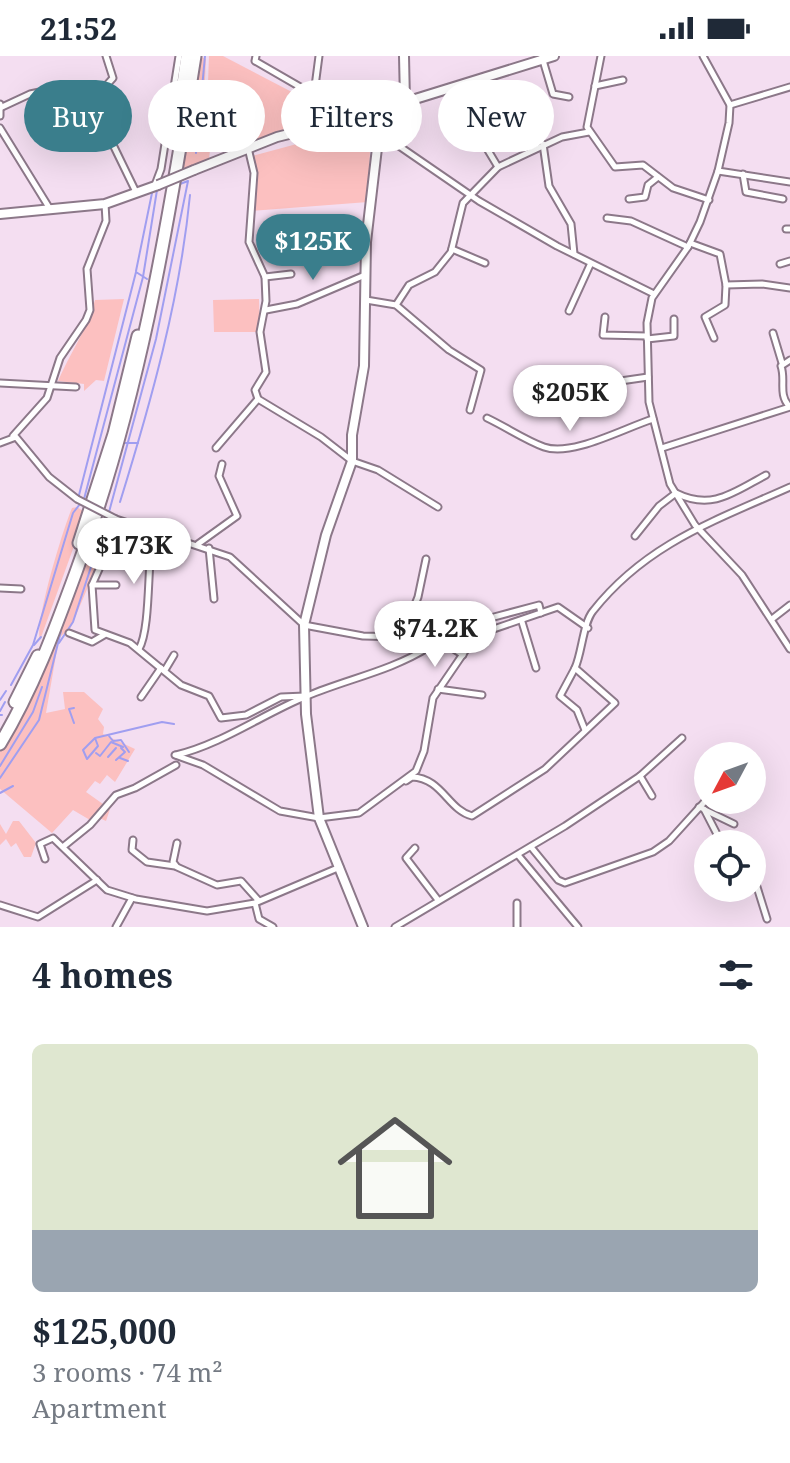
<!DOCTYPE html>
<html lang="en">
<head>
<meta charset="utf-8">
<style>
	body { margin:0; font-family:"Noto Serif",serif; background:#f6f6f7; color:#1f2937; height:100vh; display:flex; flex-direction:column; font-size:30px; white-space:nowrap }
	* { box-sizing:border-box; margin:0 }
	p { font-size:26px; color:#747a83 }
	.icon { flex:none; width:44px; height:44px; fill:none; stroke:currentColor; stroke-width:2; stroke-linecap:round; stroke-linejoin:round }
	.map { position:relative; height:871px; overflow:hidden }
	.sheet { display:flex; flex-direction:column; background:#fff; flex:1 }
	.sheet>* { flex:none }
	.hud { position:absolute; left:24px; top:24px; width:742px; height:72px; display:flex; gap:16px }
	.needle { width:52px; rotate:229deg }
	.buttons { position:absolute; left:694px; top:686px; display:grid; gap:16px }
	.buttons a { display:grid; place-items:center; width:72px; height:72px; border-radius:50%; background:#fff; box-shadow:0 8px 32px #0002; font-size:40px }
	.price { position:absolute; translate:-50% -68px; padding:0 18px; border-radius:28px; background:#fff; color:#222; font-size:26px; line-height:52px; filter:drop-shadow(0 2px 4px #0008) }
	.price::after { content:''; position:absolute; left:50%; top:48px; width:24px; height:18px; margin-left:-12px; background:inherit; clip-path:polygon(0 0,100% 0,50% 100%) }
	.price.active { background:#3a7e8c; color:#fff }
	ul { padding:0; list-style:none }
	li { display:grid; align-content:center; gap:16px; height:424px; padding:0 32px }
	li+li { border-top:2px solid #e0e1e3 }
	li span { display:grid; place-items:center; height:248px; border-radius:12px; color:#555 }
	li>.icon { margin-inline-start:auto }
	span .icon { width:144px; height:144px; fill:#fffc; stroke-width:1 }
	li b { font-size:34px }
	h2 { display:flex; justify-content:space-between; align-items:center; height:96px; padding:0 32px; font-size:34px }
	.tag { padding:0 28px; border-radius:36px; background:#fff; box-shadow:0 8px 32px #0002; font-size:28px; line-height:72px }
	.tag.active { background:#3a7e8c; color:#fff }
	.status { display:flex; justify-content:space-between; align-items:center; height:56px; padding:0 40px; background:#fff; direction:ltr }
	.status svg { height:22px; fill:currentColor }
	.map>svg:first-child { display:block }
	.green { fill:#fcc0c0 }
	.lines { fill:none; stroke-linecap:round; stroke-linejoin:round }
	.stream { stroke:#a09ef0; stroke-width:2 }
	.street-casing { stroke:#8c7889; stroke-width:9 }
	.secondary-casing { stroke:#8c7889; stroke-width:12 }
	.highway-casing { stroke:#8c7889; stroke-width:15 }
	.street { stroke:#fff; stroke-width:5 }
	.secondary { stroke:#fff; stroke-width:8 }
	.highway { stroke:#fff; stroke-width:11 }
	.street-bridge-casing { stroke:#8c7889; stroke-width:9; stroke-linecap:butt }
	.secondary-bridge-casing { stroke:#8c7889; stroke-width:12; stroke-linecap:butt }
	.street-bridge { stroke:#fff; stroke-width:5 }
	.secondary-bridge { stroke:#fff; stroke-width:8 }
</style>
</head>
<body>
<div class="status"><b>21:52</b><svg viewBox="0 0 49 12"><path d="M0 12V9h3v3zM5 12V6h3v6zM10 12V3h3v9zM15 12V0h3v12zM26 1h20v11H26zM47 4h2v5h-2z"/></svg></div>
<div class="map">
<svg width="790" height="871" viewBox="0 0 790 871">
	<rect width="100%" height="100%" fill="#f4def1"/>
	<g class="green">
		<polygon points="199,0 206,3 202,82 210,94 209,103 183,115"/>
		<polygon points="209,0 223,0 334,58 234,94 206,81"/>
		<polygon points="319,82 370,95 368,146 250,155 252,100"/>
		<path d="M124 243 104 325 96 324 84 335V328L58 325C70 297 87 274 95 244Z"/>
		<polygon points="259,243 260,276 214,276 213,244"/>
		<path d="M77 451 86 457 40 584C34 567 63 473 72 452Z"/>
		<polygon points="104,465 109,469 107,486 71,571 59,582 46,657 65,653 63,636 84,636 103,653 98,663 104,671 103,678 135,693 115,726 107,719 100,728 95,725 86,736 110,753 106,765 95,760 90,764 73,754 52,777 0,733 0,696 59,581 98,466"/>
		<polygon points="13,765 19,765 36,787 31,801 24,801 16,787 11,791 6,783 0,789 0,768 6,778"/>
	</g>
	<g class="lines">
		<g class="stream">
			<polyline points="196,97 205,0"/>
			<polyline points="136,215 152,137"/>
			<polyline points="123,387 138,387"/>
			<polyline points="79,439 136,216 147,223"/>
			<polyline points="84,443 143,221 157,134"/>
			<path d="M120 446C151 346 180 243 190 139"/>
			<polyline points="109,456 156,283 188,125 180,128"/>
			<polyline points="59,587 73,566 107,462"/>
			<polyline points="34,589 41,581"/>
			<polyline points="11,629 33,589 73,457 80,448"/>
			<polyline points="0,644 6,635"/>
			<polyline points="74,652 69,653 74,667"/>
			<polyline points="0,655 5,646"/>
			<polyline points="0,659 2,659"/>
			<polyline points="109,680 113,685 121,684 129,696"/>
			<polyline points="95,682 98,690 87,703 83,694 95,682 162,666 174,668"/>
			<polyline points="96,697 100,700 111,686 123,691"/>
			<polyline points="108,701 116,692"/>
			<polyline points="120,702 128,705"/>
			<polyline points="116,704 125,696 121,692"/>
			<polyline points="0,710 33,656 42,631"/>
			<polyline points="0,722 39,664 61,575"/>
			<polyline points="0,737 13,730"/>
		</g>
		<g class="street-casing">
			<g id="street">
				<polyline points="106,0 113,22 94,43 100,62 136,136"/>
				<polyline points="256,0 255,5 314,39"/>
				<polyline points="319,0 314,38 347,62"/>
				<polyline points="601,0 587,71 615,111 643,109 673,132 709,144"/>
				<polyline points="703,0 730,49 729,67 718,115 700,166 688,191 652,242 647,267 649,346 670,428 695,469 742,519 790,593"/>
				<polyline points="542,1 553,38 569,41"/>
				<polyline points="595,30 623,24"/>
				<polyline points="454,31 461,57 468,61 498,111 562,81 589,76"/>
				<polyline points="0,48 0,60"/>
				<polyline points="730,49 790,31"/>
				<polyline points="0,52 30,38 49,34"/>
				<polyline points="0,72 50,153"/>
				<polyline points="371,77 399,90 479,145 557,190 654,238"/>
				<polyline points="543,88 549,130 571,168 574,198"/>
				<polyline points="248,92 254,117 249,186 265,221 266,245 260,276 266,316 255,334 258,343"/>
				<polyline points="718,115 790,126"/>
				<polyline points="743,118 746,136 783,143"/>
				<polyline points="155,129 161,113 179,0"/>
				<polyline points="629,143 645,141 648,129 658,121"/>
				<polyline points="607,162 631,165 688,191"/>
				<polyline points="786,173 790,173"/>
				<polyline points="690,187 720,198 726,229 762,228 790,232"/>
				<polyline points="452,193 485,207"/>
				<polyline points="780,208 790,205"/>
				<polyline points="265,221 291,218"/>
				<polyline points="366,244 396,249 449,294 481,314 470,354"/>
				<polyline points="396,249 409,229 435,216 451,196 463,147 498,111"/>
				<polyline points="266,254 297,248 365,219"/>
				<polyline points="569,255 590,209"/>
				<polyline points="605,261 603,279 647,280"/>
				<polyline points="773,277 782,307"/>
				<polyline points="714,282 705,261 725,249 726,229"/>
				<polyline points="647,283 674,280 674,263"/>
				<polyline points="0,327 76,331"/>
				<polyline points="586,330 648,321"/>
				<path d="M789 350C778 338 786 324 781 310L790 304"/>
				<path d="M487 362C506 371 525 384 544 391 572 401 624 372 653 363"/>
				<polyline points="13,380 47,342 60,302 86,264 90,254 87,213 106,165 105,148"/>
				<polyline points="0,387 16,381 49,421 77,443"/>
				<polyline points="216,392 258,343 321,381 352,405 378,414 438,451"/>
				<polyline points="662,392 790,351"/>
				<path d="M635 480 659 450 676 437C712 455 734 436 766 419"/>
				<polyline points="113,484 130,470"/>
				<polyline points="198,488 237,460 219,420 222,408"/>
				<polyline points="209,492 214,543"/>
				<polyline points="92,529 116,529"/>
				<polyline points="0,532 21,533"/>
				<polyline points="772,563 790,549"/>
				<polyline points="522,566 536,612"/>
				<polyline points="476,571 494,561 539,549 541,557"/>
				<polyline points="69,577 92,586 104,579"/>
				<path d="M139 593C151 572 147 506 153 477"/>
				<polyline points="463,599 449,590 429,591 476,571 480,577"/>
				<polyline points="575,612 560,640 577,654 585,674"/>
				<polyline points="165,614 174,599"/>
				<polyline points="438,633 482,639"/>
				<polyline points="305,640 281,641 246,659 221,662 209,640 181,629 130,587 95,574 92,529 112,484 116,463 230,501 304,569 363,580 402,581 418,541 426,503"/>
				<polyline points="141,641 161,612"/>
				<polyline points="175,699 203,709 280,755 319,762 359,757 416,715 424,695 433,642 476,579 558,551 588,572"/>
				<path d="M176 699C222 688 263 658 307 640 347 623 391 615 429 591"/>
				<polyline points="640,720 652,740"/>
				<path d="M406 725 412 721C442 722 448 754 472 760L545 713 615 647 575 612C582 597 583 567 593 555 646 488 714 465 790 431"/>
				<polyline points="699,751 704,753 720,784 733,788"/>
				<polyline points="705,754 734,768"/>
				<polyline points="133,784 132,794 147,806 175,810"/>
				<polyline points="177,787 173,806 177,811 217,829 241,825 258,844"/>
				<polyline points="64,790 90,769 116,739 135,732 176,709"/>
				<polyline points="531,791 558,824 565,827 653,796 669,785 708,742"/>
				<polyline points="415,792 406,802 438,844"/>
				<polyline points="518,799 578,871"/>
				<polyline points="45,803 40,788 53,782 107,834 136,843 207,855 255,847 340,811"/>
				<polyline points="752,815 767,863"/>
				<polyline points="255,847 259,863 273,871"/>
				<polyline points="517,847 517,871"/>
				<polyline points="0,849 38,861 97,824"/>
				<polyline points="116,871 132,842"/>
				<polyline points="395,871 565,770 640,720 682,682"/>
			</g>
		</g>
		<g class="secondary-casing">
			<g id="secondary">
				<polyline points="404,0 405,45"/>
				<polyline points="357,61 376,84 377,92 366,186 364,310 352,379 352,405 326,479 304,569 306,658 319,762 363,871"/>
				<polyline points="194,114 277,81 357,61 554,0"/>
				<polyline points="0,158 105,148 158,129"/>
			</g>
		</g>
		<g class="highway-casing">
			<g id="highway">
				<polyline points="175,82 187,0"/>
				<polyline points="79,487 114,378 138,280"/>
				<polyline points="15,646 38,600"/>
				<path d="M0 688C33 633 54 576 76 516 138 348 167 176 195 0"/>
			</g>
		</g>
		<use href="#street" class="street"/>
		<use href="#secondary" class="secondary"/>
		<use href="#highway" class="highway"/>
		<g class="street-bridge-casing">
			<polyline id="street-bridge" points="77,443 116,463"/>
		</g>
		<g class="secondary-bridge-casing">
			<polyline id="secondary-bridge" points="158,129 194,114"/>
		</g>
		<use href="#street-bridge" class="street-bridge"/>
		<use href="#secondary-bridge" class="secondary-bridge"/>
	</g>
</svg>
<div class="buttons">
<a><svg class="needle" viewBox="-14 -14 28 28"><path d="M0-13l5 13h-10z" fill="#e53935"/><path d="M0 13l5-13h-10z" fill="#747a83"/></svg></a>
<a><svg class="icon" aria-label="locate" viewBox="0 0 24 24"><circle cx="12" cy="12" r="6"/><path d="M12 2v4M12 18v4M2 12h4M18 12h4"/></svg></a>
</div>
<b class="price active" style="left:313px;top:226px">$125K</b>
<b class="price" style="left:570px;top:377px">$205K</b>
<b class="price" style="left:134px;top:530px">$173K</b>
<b class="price" style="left:435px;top:613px">$74.2K</b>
<div class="hud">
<a class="tag active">Buy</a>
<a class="tag">Rent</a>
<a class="tag">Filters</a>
<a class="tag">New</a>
</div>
</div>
<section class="sheet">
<h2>4 homes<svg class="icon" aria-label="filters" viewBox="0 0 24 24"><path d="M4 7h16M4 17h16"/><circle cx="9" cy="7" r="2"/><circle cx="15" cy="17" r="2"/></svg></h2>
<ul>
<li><span style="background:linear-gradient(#dfe7d0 75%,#9aa5b1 0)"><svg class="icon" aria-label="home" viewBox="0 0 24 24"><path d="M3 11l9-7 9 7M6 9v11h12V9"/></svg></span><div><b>$125,000</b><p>3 rooms · 74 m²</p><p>Apartment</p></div></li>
</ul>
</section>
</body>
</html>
